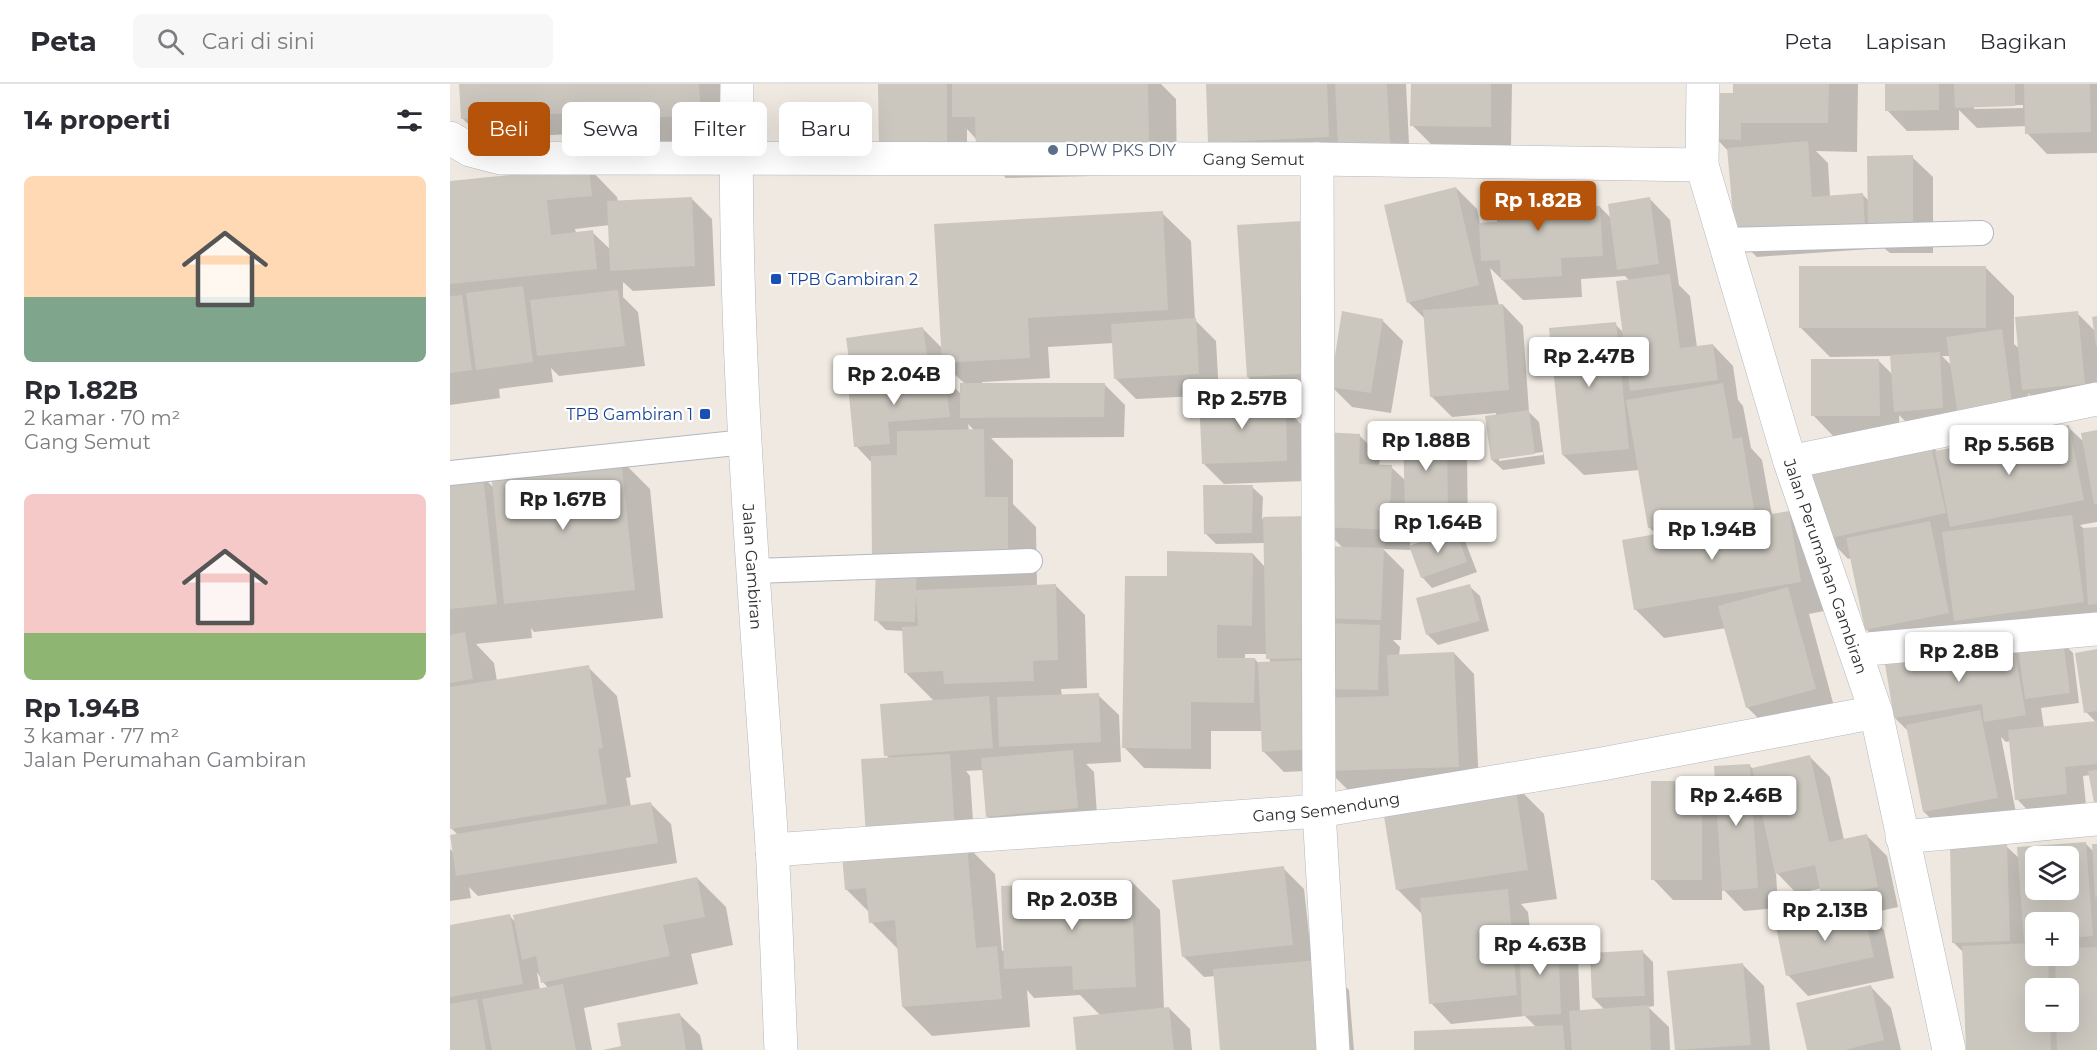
<!DOCTYPE html>
<html lang="id">
<head>
<meta charset="utf-8">
<style>
	body { margin:0; font-family:Montserrat,sans-serif; background:#f7f7f7; color:#2b2b33; height:100vh; display:flex; flex-direction:column; font-size:22px; white-space:nowrap }
	* { box-sizing:border-box; margin:0 }
	p { font-size:20px; color:#7c7c81 }
	.icon { flex:none; width:33px; height:33px; fill:none; stroke:currentColor; stroke-width:2; stroke-linecap:round; stroke-linejoin:round }
	.map { position:relative; flex:1; overflow:hidden }
	.details { display:flex; flex-direction:column; background:#fff; width:450px }
	.details>* { flex:none }
	.guide { position:absolute; left:18px; top:18px; width:570px; height:54px; display:flex; gap:12px }
	.buttons { position:absolute; left:1575px; top:762px; display:grid; gap:12px }
	.buttons a { display:grid; place-items:center; width:54px; height:54px; border-radius:9px; background:#fff; box-shadow:0 6px 24px #0002; font-size:30px }
	.price { position:absolute; translate:-50% -51px; padding:0 14px; border-radius:6px; background:#fff; color:#222; font-size:20px; line-height:39px; filter:drop-shadow(0 2px 3px #0008) }
	.price::after { content:''; position:absolute; left:50%; top:36px; width:18px; height:14px; margin-left:-9px; background:inherit; clip-path:polygon(0 0,100% 0,50% 100%) }
	.price.on { background:#b45309; color:#fff }
	ul { padding:0; list-style:none }
	li { display:grid; align-content:center; gap:12px; height:318px; padding:0 24px }
	li span { display:grid; place-items:center; height:186px; border-radius:9px; color:#555 }
	li>.icon { margin-inline-start:auto }
	span .icon { width:108px; height:108px; fill:#fffc; stroke-width:1 }
	li b { font-size:26px }
	h2 { display:flex; justify-content:space-between; align-items:center; height:72px; padding:0 24px; font-size:26px }
	.chip { padding:0 21px; border-radius:9px; background:#fff; box-shadow:0 6px 24px #0002; font-size:21px; line-height:54px }
	.chip.on { background:#b45309; color:#fff }
	header { display:flex; align-items:center; gap:36px; box-sizing:border-box; height:84px; padding:0 30px; background:#fff; border-bottom:2px solid #e1e1e2 }
	header strong { font-size:28px }
	nav { display:flex; gap:33px; margin-inline-start:auto; font-size:21px }
	.search { width:420px; height:54px; background:#f7f7f7; display:flex; align-items:center; gap:15px; box-sizing:border-box; padding:0 21px; border-radius:9px; color:#7c7c81; font-size:22px }
	main { display:flex; flex:1; min-height:0 }
	.map>svg:first-child { display:block }
	.shadow { fill:#0003; fill-rule:evenodd }
	.building { fill:#cbc7bf; fill-rule:evenodd }
	.lines { fill:none; stroke-linecap:round; stroke-linejoin:round }
	.service-casing { stroke:#b4b7c1; stroke-width:26 }
	.minor-casing { stroke:#b4b7c1; stroke-width:34 }
	.tertiary-casing { stroke:#b4b7c1; stroke-width:34 }
	.service { stroke:#fff; stroke-width:24 }
	.minor { stroke:#fff; stroke-width:33 }
	.tertiary { stroke:#fff; stroke-width:33 }
	.service-dot { fill:#5c6f8a; stroke:#fff; stroke-width:2 }
	.transit-dot { fill:#1a4fb4; stroke:#fff; stroke-width:2 }
	.labels { text-anchor:middle; stroke-width:4.5; stroke-linejoin:round; paint-order:stroke }
	.service-label { font-size:16px; fill:#4e5e75; stroke:#fff; text-anchor:start }
	.street-label { font-size:16px; fill:#2e2e2e; stroke:#fff }
	.transit-label { font-size:16px; fill:#164399; stroke:#fff; text-anchor:start }
</style>
</head>
<body>
<header>
<strong>Peta</strong>
<div class="search"><svg class="icon" aria-label="search" viewBox="0 0 24 24"><circle cx="10" cy="10" r="6"/><path d="M15 15l6 6"/></svg>Cari di sini</div>
<nav><a>Peta</a><a>Lapisan</a><a>Bagikan</a></nav>
</header>
<main>
<section class="details">
<h2>14 properti<svg class="icon" aria-label="filters" viewBox="0 0 24 24"><path d="M4 7h16M4 17h16"/><circle cx="9" cy="7" r="2"/><circle cx="15" cy="17" r="2"/></svg></h2>
<ul>
<li><span style="background:linear-gradient(#ffd9b3 65%,#7fa58c 0)"><svg class="icon" aria-label="home" viewBox="0 0 24 24"><path d="M3 11l9-7 9 7M6 9v11h12V9"/></svg></span><div><b>Rp 1.82B</b><p>2 kamar · 70 m²</p><p>Gang Semut</p></div></li>
<li><span style="background:linear-gradient(#f6c9c9 75%,#8fb573 0)"><svg class="icon" aria-label="home" viewBox="0 0 24 24"><path d="M3 11l9-7 9 7M6 9v11h12V9"/></svg></span><div><b>Rp 1.94B</b><p>3 kamar · 77 m²</p><p>Jalan Perumahan Gambiran</p></div></li>
</ul>
</section>
<div class="map">
<svg width="1647" height="966" viewBox="0 0 1647 966">
	<rect width="100%" height="100%" fill="#efe9e1"/>
	<g class="shadow">
		<polygon points="11,0 276,0 279,59 153,67 136,49 33,55 13,35"/>
		<polygon points="430,0 711,0 726,15 727,90 556,94 527,65 527,56 517,45 517,90"/>
		<polygon points="758,0 956,0 960,80 760,58"/>
		<polygon points="963,0 1062,0 1061,63 983,62 962,41"/>
		<polygon points="1285,0 1408,0 1407,68 1366,67 1378,79 1380,113 1412,110 1419,117 1462,73 1483,93 1483,169 1440,169 1434,164 1307,173 1286,153 1279,68 1266,54 1284,10"/>
		<path d="M1436 0H1647V69L1597 70 1577 49V42L1527 44 1509 26V46L1457 47 1437 26ZM1573 21V24L1524 25V22Z"/>
		<path d="M139 84 167 113 168 118 241 114 262 135 265 202 183 207 173 198V213L188 228 195 282 109 292 101 284 103 298 49 305 50 314 0 321V99ZM160 141 161 166 142 148 126 149 125 145Z"/>
		<path d="M1106 99 1126 120V125L1150 123 1162 135 1200 115 1220 136 1229 201 1240 212 1247 263 1263 261 1283 282 1288 316 1293 322 1301 364 1312 376 1322 431 1339 428 1367 457 1379 526 1359 530 1385 626 1318 644 1297 623 1276 544 1214 554 1185 525 1207 451 1199 443 1190 386 1134 391 1113 371 1165 240 1174 249 1180 197 1175 192 1131 195 1132 213 1073 216 1040 184 1049 221H1053L1073 242 1079 328 1089 338 1095 380 1053 386 1042 376 1046 329 1002 333 981 312 975 235 958 218 1006 104 1027 125 1030 140 1049 139ZM1093 368V371L1049 377V374Z"/>
		<path d="M712 129 741 157 745 236 766 257 769 311 686 315 665 294 664 259 598 263 600 294 532 298V301H655L675 321 674 353 541 354 563 376V420L586 443 587 502H606L635 531 637 604 611 605 612 612 648 611 669 631 671 678 636 680 644 688 648 745 558 753 538 733 534 686 516 687 520 692 525 767H522L545 790 552 867 681 797 710 826 714 925 719 924 740 945 742 966H628L650 931 630 911 584 914 577 906 580 943 482 952 453 923 449 866 421 838 420 829 396 805 440 675 436 671 485 618 455 588 454 547 436 546 426 536 427 486 423 380 406 362 409 302 403 296 473 245 493 265ZM495 281 516 301 511 310 497 296ZM518 340 525 347H519Z"/>
		<polygon points="789,142 881,299 932,236 953,257 941,329 902,323 881,302 881,309 819,313 798,293"/>
		<path d="M1535 183 1564 212V260L1570 265 1627 229 1645 247 1647 233V321L1594 326 1578 309 1583 345 1466 348 1449 331 1450 352H1383L1363 331 1428 276 1443 291 1442 272 1380 273 1351 244ZM1492 272H1501L1502 282Z"/>
		<polygon points="811,312 823,324 835,324 856,345 857,397 774,400 753,379"/>
		<polygon points="1618,343 1634,358 1647,347 1647,438 1630,441 1634,445 1647,444 1647,540 1437,566 1416,545 1401,474 1398,475 1378,454 1480,360 1488,368"/>
		<path d="M997 350 1017 371 1018 448H1006L1015 457 1027 488 982 504 972 493 962 466 933 465 954 486 951 556H943L950 563 949 572 1004 569 1024 590 1029 703 899 707 878 686 834 688 813 667 812 647H761V685L694 684 674 663 718 494 803 470 815 483V459L766 460 755 449 802 403 813 413 812 435 860 434 909 351 930 372 929 382 941 383 956 397ZM961 433 977 448H1000L960 463ZM880 451 893 464H880ZM795 570H817L821 579 809 580 805 575H795Z"/>
		<polygon points="171,376 200,405 213,534 84,548 81,544 82,554 26,560 44,579 47,597 138,583 167,612 181,693 176,694 181,723 200,719 221,740 227,779 28,812 19,803 21,814 0,817 0,765 3,768 8,751 1,744 0,736 0,396 33,393 44,404"/>
		<polygon points="1019,502 1030,512 1039,547 988,561 977,550"/>
		<polygon points="1613,559 1623,569 1629,619 1591,624 1594,644 1646,638 1636,628 1647,567 1647,724 1641,691 1633,692 1637,730 1587,736 1567,715 1561,657 1556,658 1551,653 1567,734 1495,748 1474,728 1458,647 1445,634 1437,581"/>
		<polygon points="1360,673 1380,693 1394,756 1416,751 1437,772 1448,823 1417,830 1434,846 1444,894 1358,912 1338,891 1390,831 1374,815 1372,804 1347,810 1326,788 1328,824 1294,827 1272,804 1272,816 1223,816 1203,795 1251,698 1268,715 1299,681 1303,685"/>
		<polygon points="1065,701 1094,730 1107,815 1071,820 1078,828 1081,854 1107,852 1128,873 1130,928 1155,926 1143,914 1192,867 1203,878 1204,922 1198,923 1219,943 1220,966 966,966 1086,943 1075,932 1001,940 981,919 973,831 947,805"/>
		<path d="M1635 759 1644 768 1647 762V966H1517L1514 869 1503 858 1556 762 1570 775ZM1586 772H1618V806H1586ZM1586 838H1618V872H1586ZM1586 904H1618V938H1586Z"/>
		<polygon points="833,784 854,805 862,878 870,877 899,906 904,966 772,966 765,892 754,893 733,872"/>
		<path d="M247 794 276 823 283 861 241 870 248 900 134 924 142 966H0V843L59 831 66 839ZM87 888 93 898 99 905 90 906Z"/>
		<polygon points="1293,881 1314,902 1320,966 1226,966 1219,888"/>
		<polygon points="1421,903 1441,924 1451,966 1359,966"/>
		<polygon points="230,931 250,951 253,966 155,966 172,963"/>
	</g>
	<g class="building">
		<polygon points="9,0 249,0 251,31 123,38 123,29 11,35"/>
		<polygon points="428,0 497,0 497,70 429,70"/>
		<polygon points="502,0 698,0 699,61 526,66 525,33 502,33"/>
		<polygon points="756,0 877,0 879,53 758,59"/>
		<polygon points="885,0 937,0 940,60 888,62"/>
		<polygon points="961,0 1041,0 1041,43 960,42"/>
		<polygon points="1283,0 1379,0 1378,39 1291,39 1291,56 1264,55 1265,9 1283,9"/>
		<polygon points="1435,0 1489,0 1489,26 1435,27"/>
		<polygon points="1504,0 1565,0 1565,22 1505,24"/>
		<polygon points="1574,0 1640,0 1641,48 1575,50"/>
		<polygon points="1358,57 1362,113 1413,109 1415,143 1285,153 1277,64"/>
		<polygon points="1463,71 1463,149 1418,149 1417,72"/>
		<polygon points="139,83 142,112 97,116 101,151 143,146 147,185 0,200 0,97"/>
		<polygon points="1106,97 1108,125 1150,122 1153,172 1111,174 1112,192 1051,196 1050,176 1031,177 1029,139 1047,138 1045,102"/>
		<polygon points="1006,103 1029,201 957,219 934,121"/>
		<polygon points="242,113 245,182 160,187 157,117"/>
		<polygon points="1200,113 1209,180 1167,186 1158,120"/>
		<polygon points="713,127 718,226 578,234 580,274 492,279 484,140"/>
		<polygon points="852,137 861,289 797,293 787,141"/>
		<rect x="1349" y="182" width="187" height="62"/>
		<polygon points="1220,190 1230,264 1263,260 1268,296 1180,307 1166,197"/>
		<polygon points="73,202 83,278 26,286 16,209"/>
		<polygon points="168,206 175,262 87,272 80,216"/>
		<polygon points="12,211 22,286 0,289 0,212"/>
		<polygon points="1053,220 1059,306 980,313 973,226"/>
		<polygon points="892,227 933,235 921,309 880,303"/>
		<polygon points="1628,227 1635,300 1572,306 1565,233"/>
		<polygon points="1647,232 1647,262 1646,262 1642,233"/>
		<polygon points="746,234 749,290 664,295 661,240"/>
		<polygon points="1166,238 1179,365 1112,371 1099,244"/>
		<polygon points="473,243 479,285 402,297 396,254"/>
		<polygon points="1552,245 1563,325 1508,332 1496,253"/>
		<polygon points="1490,268 1493,324 1444,328 1440,271"/>
		<polygon points="1361,275 1429,275 1430,332 1361,332"/>
		<polygon points="495,292 500,333 438,338 440,360 404,363 398,301"/>
		<polygon points="510,299 655,299 654,333 510,334"/>
		<polygon points="1273,299 1283,355 1292,353 1304,425 1198,444 1176,316"/>
		<polygon points="811,311 811,323 836,322 837,377 752,380 749,313"/>
		<polygon points="1079,326 1085,370 1041,376 1035,332"/>
		<polygon points="1619,341 1634,416 1500,443 1485,367"/>
		<polygon points="534,345 535,413 558,413 558,475 422,477 421,372 447,371 447,347"/>
		<polygon points="1647,346 1647,420 1644,420 1631,349"/>
		<polygon points="874,348 910,350 909,380 942,381 939,446 871,443"/>
		<polygon points="997,348 998,428 955,428 953,350"/>
		<polygon points="1480,358 1496,429 1376,455 1361,384"/>
		<polygon points="171,374 185,506 54,520 41,388"/>
		<polygon points="33,391 47,520 0,525 0,395"/>
		<polygon points="753,401 803,401 802,449 754,450"/>
		<polygon points="1339,427 1351,498 1184,526 1172,456"/>
		<polygon points="1622,431 1634,518 1504,537 1492,448"/>
		<polygon points="860,432 862,574 816,575 813,433"/>
		<polygon points="1480,437 1499,529 1415,546 1396,454"/>
		<polygon points="1647,443 1647,520 1638,521 1633,444"/>
		<polygon points="1005,445 1017,478 971,494 959,462"/>
		<polygon points="872,462 934,464 931,536 869,534"/>
		<polygon points="717,467 803,469 802,542 767,541 767,574 805,574 804,619 741,618 741,665 672,664 675,492 717,492"/>
		<polygon points="426,484 467,486 466,506 606,500 608,576 583,577 584,597 494,600 493,587 454,589 452,543 468,542 466,509 465,538 424,537"/>
		<polygon points="1020,500 1030,537 976,551 966,514"/>
		<polygon points="1338,503 1366,605 1296,624 1268,522"/>
		<polygon points="873,539 930,541 928,606 871,605"/>
		<polygon points="15,548 23,595 0,599 0,551"/>
		<polygon points="1613,557 1620,609 1575,615 1568,563"/>
		<polygon points="1563,558 1576,631 1534,638 1532,620 1444,634 1435,580"/>
		<polygon points="1647,565 1647,627 1634,629 1625,569"/>
		<polygon points="1004,568 1009,683 877,687 873,614 939,612 937,571"/>
		<polygon points="861,576 864,665 812,668 808,578"/>
		<polygon points="139,581 153,664 148,665 157,720 0,745 0,603"/>
		<polygon points="649,609 651,658 549,663 547,613"/>
		<polygon points="539,612 543,664 434,672 430,620"/>
		<polygon points="1530,626 1548,714 1473,728 1456,641"/>
		<polygon points="1647,637 1647,680 1615,683 1617,710 1565,716 1558,646"/>
		<polygon points="623,666 628,724 536,733 531,674"/>
		<polygon points="500,670 505,747 416,752 411,675"/>
		<polygon points="1360,671 1379,758 1417,750 1428,803 1372,815 1365,781 1325,790 1302,684"/>
		<polygon points="1300,680 1308,804 1272,807 1264,682"/>
		<polygon points="1647,686 1647,724 1645,724 1638,687"/>
		<rect x="1201" y="697" width="51" height="99"/>
		<polygon points="1065,700 1078,786 946,806 932,720"/>
		<polygon points="201,718 208,759 6,792 0,751"/>
		<path d="M1636 758 1643 852 1618 854V838H1586V857L1574 858 1567 763ZM1586 772H1618V806H1586Z"/>
		<polygon points="517,760 526,864 547,862 552,915 452,923 445,836 419,839 416,804 395,806 392,771"/>
		<polygon points="1557,760 1560,857 1502,859 1500,762"/>
		<polygon points="1642,760 1647,760 1647,813 1645,813"/>
		<polygon points="834,782 843,861 732,873 722,796"/>
		<polygon points="247,793 255,833 213,841 220,872 91,899 86,872 72,876 63,831"/>
		<polygon points="681,796 686,903 623,906 622,882 554,885 551,802"/>
		<polygon points="1058,805 1067,911 979,920 970,814"/>
		<polygon points="1413,824 1424,873 1336,892 1326,843"/>
		<polygon points="60,830 73,900 0,913 0,841"/>
		<polygon points="1108,851 1111,930 1072,932 1069,853"/>
		<polygon points="1586,859 1586,872 1598,872 1599,904 1586,904 1586,938 1600,938 1601,966 1516,966 1512,862"/>
		<polygon points="1647,863 1647,966 1607,966 1606,938 1618,938 1618,904 1606,904 1605,872 1618,872 1618,864"/>
		<polygon points="1193,866 1195,912 1142,914 1140,869"/>
		<polygon points="870,876 879,966 770,966 763,885"/>
		<polygon points="1293,879 1301,961 1225,966 1217,887"/>
		<polygon points="113,900 126,966 42,966 32,915"/>
		<polygon points="1421,901 1434,956 1395,966 1357,966 1346,919"/>
		<polygon points="27,915 36,966 0,966 0,920"/>
		<polygon points="1199,921 1201,966 1122,966 1119,927"/>
		<polygon points="719,923 724,966 626,966 623,933"/>
		<polygon points="230,929 236,966 153,966 171,962 167,939"/>
		<polygon points="1113,941 1115,966 964,966 964,947"/>
	</g>
	<g class="lines">
		<g class="service-casing">
			<g id="service">
				<polyline points="1274,156 1531,149"/>
				<polyline points="0,389 295,358"/>
				<polyline points="303,487 580,477"/>
			</g>
		</g>
		<g class="minor-casing">
			<g id="minor">
				<path id="s1" d="M1253 0 1252 81 1340 378 1426 628 1499 966"/>
				<path id="s2" d="M0 54 20 66 51 74 867 75 1252 81"/>
				<polyline points="867,75 869,727 883,966"/>
				<polyline points="1340,378 1647,315"/>
				<polyline points="1406,566 1647,545"/>
				<polyline points="1452,753 1647,735"/>
				<path id="s3" d="M322 766 869 727 1152 680 1426 628"/>
			</g>
		</g>
		<g class="tertiary-casing">
			<g id="tertiary">
				<path id="s4" d="M287 0C282 254 305 508 322 762 326 830 328 898 331 966"/>
			</g>
		</g>
		<use href="#service" class="service"/>
		<use href="#minor" class="minor"/>
		<use href="#tertiary" class="tertiary"/>
	</g>
	<circle class="service-dot" cx="603" cy="66" r="6"/>
	<g class="transit-dot">
		<rect x="320" y="189" width="12" height="12" rx="3"/>
		<rect x="249" y="324" width="12" height="12" rx="3"/>
	</g>
	<g class="labels">
		<g class="service-label">
			<text x="615" y="72">DPW PKS DIY</text>
		</g>
		<g class="street-label">
			<text dy="6" stroke="none"><textPath href="#s2" startOffset="808">Gang Semut</textPath></text>
			<text dy="6" stroke="none"><textPath href="#s1" startOffset="501">Jalan Perumahan Gambiran</textPath></text>
			<text dy="6" stroke="none"><textPath href="#s4" startOffset="483">Jalan Gambiran</textPath></text>
			<text dy="6" stroke="none"><textPath href="#s3" startOffset="556">Gang Semendung</textPath></text>
		</g>
		<g class="transit-label">
			<text x="338" y="201">TPB Gambiran 2</text>
			<text x="243" y="336" text-anchor="end">TPB Gambiran 1</text>
		</g>
	</g>
</svg>
<div class="buttons">
<a><svg class="icon" aria-label="layers" viewBox="0 0 24 24"><path d="M12 4l9 5-9 5-9-5zM3 14l9 5 9-5"/></svg></a>
<a>+</a>
<a>−</a>
</div>
<b class="price on" style="left:1088px;top:148px">Rp 1.82B</b>
<b class="price" style="left:1139px;top:304px">Rp 2.47B</b>
<b class="price" style="left:444px;top:322px">Rp 2.04B</b>
<b class="price" style="left:792px;top:346px">Rp 2.57B</b>
<b class="price" style="left:976px;top:388px">Rp 1.88B</b>
<b class="price" style="left:1559px;top:392px">Rp 5.56B</b>
<b class="price" style="left:113px;top:447px">Rp 1.67B</b>
<b class="price" style="left:988px;top:470px">Rp 1.64B</b>
<b class="price" style="left:1262px;top:477px">Rp 1.94B</b>
<b class="price" style="left:1509px;top:599px">Rp 2.8B</b>
<b class="price" style="left:1286px;top:743px">Rp 2.46B</b>
<b class="price" style="left:622px;top:847px">Rp 2.03B</b>
<b class="price" style="left:1375px;top:858px">Rp 2.13B</b>
<b class="price" style="left:1090px;top:892px">Rp 4.63B</b>
<div class="guide">
<a class="chip on">Beli</a>
<a class="chip">Sewa</a>
<a class="chip">Filter</a>
<a class="chip">Baru</a>
</div>
</div>
</main>
</body>
</html>
